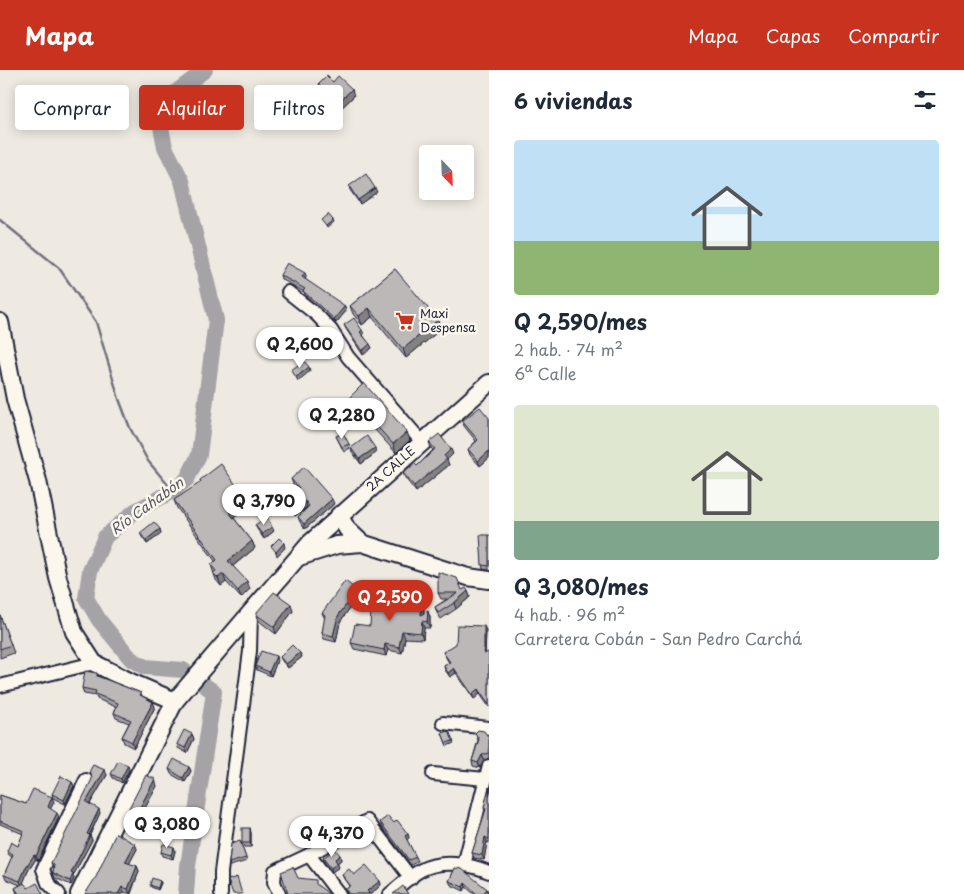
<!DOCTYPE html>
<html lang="es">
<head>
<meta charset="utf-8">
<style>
	body { margin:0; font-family:"Playpen Sans",sans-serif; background:#f2f2f3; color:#1f2937; height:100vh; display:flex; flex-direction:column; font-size:19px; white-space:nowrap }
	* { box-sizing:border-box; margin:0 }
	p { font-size:16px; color:#747a83 }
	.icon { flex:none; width:28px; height:28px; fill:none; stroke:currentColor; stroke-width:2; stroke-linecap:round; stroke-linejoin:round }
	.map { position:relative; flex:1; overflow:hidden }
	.panel { display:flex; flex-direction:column; background:#fff; width:475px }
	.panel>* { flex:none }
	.hud { position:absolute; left:15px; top:15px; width:399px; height:45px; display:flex; gap:10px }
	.needle { width:32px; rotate:157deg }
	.tools { position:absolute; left:419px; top:75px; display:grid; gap:10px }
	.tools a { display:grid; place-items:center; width:55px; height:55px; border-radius:5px; background:#fff; box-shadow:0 2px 12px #0003; font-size:25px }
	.price { position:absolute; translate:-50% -42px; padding:0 11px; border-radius:18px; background:#fff; color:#222; font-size:16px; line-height:32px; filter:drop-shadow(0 1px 2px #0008) }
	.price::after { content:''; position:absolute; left:50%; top:30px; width:15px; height:11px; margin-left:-8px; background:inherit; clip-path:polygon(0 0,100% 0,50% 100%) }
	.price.on { background:#c8321e; color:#fff }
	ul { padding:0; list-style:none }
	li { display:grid; align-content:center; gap:10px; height:265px; padding:0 25px }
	li span { display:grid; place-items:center; height:155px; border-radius:5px; color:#555 }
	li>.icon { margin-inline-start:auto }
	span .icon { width:90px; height:90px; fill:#fffc; stroke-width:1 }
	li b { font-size:21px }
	h2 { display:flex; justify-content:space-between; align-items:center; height:60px; padding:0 25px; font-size:21px }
	.tag { padding:0 18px; border-radius:5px; background:#fff; box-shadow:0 2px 12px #0003; font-size:18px; line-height:45px }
	.tag.on { background:#c8321e; color:#fff }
	header { display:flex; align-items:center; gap:30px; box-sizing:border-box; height:70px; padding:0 25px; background:#c8321e; color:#fff }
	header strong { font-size:24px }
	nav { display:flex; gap:28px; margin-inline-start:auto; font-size:18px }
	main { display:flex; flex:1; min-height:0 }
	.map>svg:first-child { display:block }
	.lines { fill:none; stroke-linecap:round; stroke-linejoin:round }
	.stream { stroke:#716f7c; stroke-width:2.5 }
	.river { stroke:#a6a3a7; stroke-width:16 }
	.minor-casing { stroke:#22223b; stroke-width:16 }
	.major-casing { stroke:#22223b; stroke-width:20 }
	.minor { stroke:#fbf7ec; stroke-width:12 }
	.major { stroke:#fbf7ec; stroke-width:16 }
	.wall { fill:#a29e9e; stroke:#22223b }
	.shaded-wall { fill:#848181; stroke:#22223b }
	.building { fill:#bcb8b8; stroke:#22223b }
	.labels { text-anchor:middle; stroke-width:5; stroke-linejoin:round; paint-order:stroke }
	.poi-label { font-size:12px; fill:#22223b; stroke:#fbf7ec; text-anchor:start }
	.street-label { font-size:12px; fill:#22223b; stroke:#fbf7ec }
	.water-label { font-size:14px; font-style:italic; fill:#575666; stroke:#fbf7ec }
</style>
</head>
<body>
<header>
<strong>Mapa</strong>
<nav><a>Mapa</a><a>Capas</a><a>Compartir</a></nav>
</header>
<main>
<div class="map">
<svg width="489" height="824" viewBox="0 0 489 824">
	<rect width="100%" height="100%" fill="#eeeae2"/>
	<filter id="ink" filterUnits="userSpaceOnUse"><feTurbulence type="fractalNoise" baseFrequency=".02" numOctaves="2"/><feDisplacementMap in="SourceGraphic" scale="10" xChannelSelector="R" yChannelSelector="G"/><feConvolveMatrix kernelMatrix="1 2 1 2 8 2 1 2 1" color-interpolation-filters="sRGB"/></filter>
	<g filter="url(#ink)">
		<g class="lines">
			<polyline class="stream" points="0,150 59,198 96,252 119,329 130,358 148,391 173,421"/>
			<polyline class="river" points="186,824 188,796 214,622 183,600 145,597 131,589 99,550 86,528 90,501 105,467 135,441 173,421 187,409 199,385 216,250 182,111 165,77 160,52 164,36 176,22 205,0"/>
			<g class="minor-casing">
				<g id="minor">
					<polyline points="288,222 317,245 331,260 348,287 422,372"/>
					<polyline points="0,616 94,593"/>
					<polyline points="443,653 489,658"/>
					<polyline points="433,704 485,709"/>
					<polyline points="309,785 339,824"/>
					<polyline points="464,795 489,696"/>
					<polyline points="59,824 48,813 43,799 86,710"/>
					<polyline points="221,824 221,802 250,581 251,542"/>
					<polyline points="279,824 274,812 275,801 309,785 367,751 411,808"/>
					<path d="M390 824C400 816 410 806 421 800 441 789 470 794 489 802"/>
				</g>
			</g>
			<g class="major-casing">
				<g id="major">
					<polyline points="0,252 15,329 38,411 58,508 74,562 94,593 131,612 175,631"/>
					<polyline points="339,445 347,459 362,473"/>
					<polyline points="299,487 337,475 362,473 468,507 489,510"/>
					<polyline points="79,824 175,631 310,473 489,313"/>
				</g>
			</g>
			<use href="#minor" class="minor"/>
			<use href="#major" class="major"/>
		</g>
		<g class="wall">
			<polygon points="333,12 354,26 340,39 321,20 319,14"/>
			<polygon points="349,116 377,122 360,134 350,120"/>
			<polygon points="395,199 441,259 406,288 372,247 362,255 353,244 350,236"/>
			<polygon points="305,203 306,207 305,209 346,241 336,253 305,225 304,222 281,209 280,205"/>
			<polygon points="344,255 364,264 363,265 372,278 363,285 346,259"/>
			<polygon points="304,268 320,271 312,279 306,273"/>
			<polygon points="350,327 410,370 396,383 353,336"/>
			<polygon points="489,348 489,388 480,396 470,385 468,379 476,371 464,356 462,351"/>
			<polygon points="336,366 349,374 350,378 344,382"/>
			<polygon points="429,372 453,384 447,390 449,395 416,422 405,408 403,403 417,396 433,380 431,378"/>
			<polygon points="351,378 377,382 361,394 352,382"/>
			<polygon points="291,409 334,434 305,459 300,452 298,447 307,437 295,446 286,436 284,430 297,419 293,414"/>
			<polygon points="200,410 249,436 234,448 252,471 255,478 233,496 250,519 241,528 226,512 221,516 216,510 211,495 215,491 177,438 174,430 201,413"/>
			<polygon points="255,455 274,461 264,469 257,459"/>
			<polygon points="160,459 161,464 147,474 142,467 140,463"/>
			<polygon points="489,465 489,500 483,499 482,495"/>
			<polygon points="357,520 359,525 340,552 336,572 324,569 322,563 325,549 322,543"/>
			<polygon points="462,520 468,521 470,527 456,539 441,549 437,543 435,537 447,529 441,529 438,523"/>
			<polygon points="424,535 424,543 430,547 430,558 424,558 423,569 405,568 402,583 388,580 386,586 354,579 351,573 370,556"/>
			<polygon points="293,541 276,564 259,551 257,545"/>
			<polygon points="0,545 14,583 0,588"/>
			<polygon points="486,560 485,583 489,584 489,637 480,624 474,629 456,603 450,607 445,600 444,596 449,593 443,582"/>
			<polygon points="300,583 302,587 288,598 282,591 280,587"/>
			<polygon points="277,591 271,606 257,600 255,596"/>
			<polygon points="97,603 98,606 141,623 142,626 153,632 155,637 134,678 124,673 122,667 129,653 116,648 114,643 116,637 97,629 96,626 84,624 82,618"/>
			<polygon points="449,661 454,673 447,676 442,663"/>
			<polygon points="475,663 489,668 489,688 484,690 480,698 473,696 472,691 478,670"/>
			<polygon points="192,664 194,669 187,683 178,678 177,674"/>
			<polygon points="128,695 129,700 122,713 113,708 111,704"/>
			<polygon points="189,697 191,701 185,712 171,704 169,699"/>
			<polygon points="107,705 90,734 100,743 90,765 92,770 73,806 74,809 71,815 55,808 53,803 54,798 53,798 51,793"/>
			<polygon points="72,712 74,716 65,734 53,728 52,724"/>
			<polygon points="157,716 139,749 131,745 129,738"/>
			<polygon points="489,717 489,773 487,772 484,790 474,788 472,783 485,742 484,738"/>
			<polygon points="0,725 26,734 54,732 50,739 59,747 38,791 36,789 28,801 23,813 28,818 43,824 17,824 15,818 20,815 6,809 4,805 12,787 9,785 7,781 18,776 23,764 0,754"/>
			<polygon points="380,752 394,753 408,764 409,768 407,770 418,791 411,795 382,757"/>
			<polygon points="250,758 251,763 251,777 244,777 242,773"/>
			<polygon points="240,771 247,791 230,796 229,793"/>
			<polygon points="135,774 137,779 129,794 137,796 139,801 131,824 124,822 123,824 85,824"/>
			<polygon points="174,777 175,781 173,789 162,786 161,782"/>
			<polygon points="340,785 341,790 337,793 339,797 332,802 325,793 323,788"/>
			<polygon points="455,798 487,819 489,824 474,824 466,817 464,821 451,815 449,811"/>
			<polygon points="342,805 354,805 380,811 381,815 371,824 347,824 346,820 349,816 344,809"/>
			<polygon points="160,811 161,813 158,820 151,817 150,815"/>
		</g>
		<g class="shaded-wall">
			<polygon points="352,19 354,26 340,39 338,33"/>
			<polygon points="375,118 377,122 360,134 358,130"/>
			<polygon points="333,150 334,152 327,158 326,156"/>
			<polygon points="305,203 306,207 304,211 302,207"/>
			<polygon points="345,236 346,241 336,253 334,249"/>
			<polygon points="369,238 372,247 362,255 359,246"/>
			<polygon points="438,250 441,259 406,288 403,279"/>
			<polygon points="362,260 364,264 361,266 360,262"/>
			<polygon points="318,267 320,271 312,279 311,274"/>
			<polygon points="370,274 372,278 363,285 362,281"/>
			<polygon points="309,297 310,301 298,311 296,307"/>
			<polygon points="407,362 410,370 396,383 393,374"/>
			<polygon points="375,378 377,382 361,394 359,389"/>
			<polygon points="451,379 453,384 447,390 449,395 416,422 414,416"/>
			<polygon points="489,381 489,388 480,396 478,391"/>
			<polygon points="246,429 249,436 231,449 229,442"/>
			<polygon points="332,429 334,434 305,459 304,454"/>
			<polygon points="305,431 307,437 295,446 293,441"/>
			<polygon points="272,457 274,461 264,469 262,464"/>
			<polygon points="160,459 161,464 147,474 146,470"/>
			<polygon points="252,471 255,478 230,498 228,491"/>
			<polygon points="284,473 285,478 277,486 276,482"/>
			<polygon points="223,504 226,512 221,516 218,508"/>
			<polygon points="247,511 250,519 241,528 238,521"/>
			<polygon points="357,520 359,525 340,552 336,572 333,566 338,546"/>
			<polygon points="468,521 470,527 456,539 454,533"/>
			<polygon points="422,528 424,535 423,551 421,545"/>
			<polygon points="291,534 293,541 276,564 274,557"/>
			<polygon points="428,541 430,547 430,558 427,552"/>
			<polygon points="422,551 424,558 423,569 421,563"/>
			<polygon points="484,556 486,560 485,589 484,584"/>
			<polygon points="402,561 405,568 402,583 399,577"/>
			<polygon points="385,574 388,580 386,586 384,580"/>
			<polygon points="300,583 302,587 288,598 286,594"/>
			<polygon points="276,586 277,591 271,606 269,602"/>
			<polygon points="454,598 456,603 450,607 448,603"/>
			<polygon points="478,619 480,624 474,629 472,624"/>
			<polygon points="153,632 155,637 134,678 132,672"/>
			<polygon points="192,664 194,669 187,683 185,678"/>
			<polygon points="482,685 484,690 480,698 478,693"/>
			<polygon points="128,695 129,700 122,713 121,709"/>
			<polygon points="189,697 191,701 185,712 183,708"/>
			<polygon points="105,700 107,705 88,737 86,732"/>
			<polygon points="155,709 157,716 139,749 137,743"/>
			<polygon points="72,712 74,716 65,734 64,730"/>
			<polygon points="52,727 54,732 49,742 48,737"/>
			<polygon points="99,739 100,743 88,768 87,764"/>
			<polygon points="57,743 59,747 38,791 36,786"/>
			<polygon points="250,758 251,763 251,777 250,773"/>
			<polygon points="408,764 409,768 407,770 405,766"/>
			<polygon points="90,765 92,770 73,806 74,809 71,815 70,811 71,803"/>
			<polygon points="485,767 487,772 484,790 482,785"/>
			<polygon points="135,774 137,779 127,798 125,792"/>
			<polygon points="174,777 175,781 173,789 171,785"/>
			<polygon points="34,785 36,789 28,801 22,816 20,811 26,797"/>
			<polygon points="340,785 341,790 337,793 339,797 332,802 331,798 335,789"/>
			<polygon points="137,796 139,801 130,824 128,819"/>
			<polygon points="160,811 161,813 158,820 158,818"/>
			<polygon points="380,811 381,815 371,824 368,824 367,821"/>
			<polygon points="465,813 466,817 464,821 463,817"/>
			<polygon points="122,817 124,822 123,824 118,824"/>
			<polygon points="487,819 488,824 483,824"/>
		</g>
		<g class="building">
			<polygon points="327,6 333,12 338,6 352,19 338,33 319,14"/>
			<polygon points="366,104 375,118 358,130 349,116"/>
			<polygon points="328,144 333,150 326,156 321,150"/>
			<polygon points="287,193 305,203 302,207 345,236 334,249 303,221 305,219 280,205"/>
			<polygon points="395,199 438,250 403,279 369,238 359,246 350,236"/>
			<polygon points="354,248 362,260 360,262 370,274 362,281 344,255"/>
			<polygon points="312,260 318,267 311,274 304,268"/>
			<polygon points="304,291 309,297 296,307 291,300"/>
			<polygon points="364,313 407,362 393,374 350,327"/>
			<polygon points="480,337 489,348 489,381 478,391 468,379 478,370 462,351"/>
			<polygon points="343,363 349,374 342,377 336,366"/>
			<polygon points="439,364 451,379 444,386 447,389 414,416 403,403 415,394 417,396 435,379 429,372"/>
			<polygon points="367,366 375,378 359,389 351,378"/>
			<polygon points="221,394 246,429 229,442 252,471 228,491 247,511 238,521 223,504 218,508 213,503 216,501 211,495 217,490 174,430 201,412 200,410"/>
			<polygon points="304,397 332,429 304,454 298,447 309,436 305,431 293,441 284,430 299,418 291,409"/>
			<polygon points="267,447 272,457 262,464 255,455"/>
			<polygon points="154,452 160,459 146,470 140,463"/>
			<polygon points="480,465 489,465 489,496 482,495"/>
			<polygon points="279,468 284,473 276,482 271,476"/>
			<polygon points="438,502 457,508 462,520 466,518 468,521 454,533 438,543 435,537 458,523 438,523"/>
			<polygon points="345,511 357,520 338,546 333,566 322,563 325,545 322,543"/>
			<polygon points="274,522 291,534 274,557 257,545 257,542"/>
			<polygon points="372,526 422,528 421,545 428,541 427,552 422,551 421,563 402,561 399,577 385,574 384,580 351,573 355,554 370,556"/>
			<polygon points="0,545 11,575 0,579"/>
			<polygon points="457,555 484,556 484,584 488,582 489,584 489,635 478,619 472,624 454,598 448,603 444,596 450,592 443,582 456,574"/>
			<polygon points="292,575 300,583 286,594 280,587"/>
			<polygon points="261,581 276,586 269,602 255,596"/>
			<polygon points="85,601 97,603 97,606 141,623 140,625 153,632 132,672 122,667 131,650 114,643 118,633 95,624 96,621 82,618"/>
			<polygon points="184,660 192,664 185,678 177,674"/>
			<polygon points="478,660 484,661 489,668 489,683 482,685 478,693 472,691 479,669 475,663"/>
			<polygon points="449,661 453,671 446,673 442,663"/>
			<polygon points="174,689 189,697 183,708 169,699"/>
			<polygon points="118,691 128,695 121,709 111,704"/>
			<polygon points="93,695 105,700 86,732 99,739 87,764 90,765 71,803 73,804 70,811 53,803 54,795 51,793 92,709 90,700"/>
			<polygon points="146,705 155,709 137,743 129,738"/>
			<polygon points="61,706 72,712 64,730 52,724"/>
			<polygon points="489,717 489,769 485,767 482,785 472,783 486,739 484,738"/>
			<polygon points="33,719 52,727 48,737 57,743 36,786 34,785 26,797 20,811 4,805 13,784 7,781 11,772 18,776 24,761 0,751 0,725 26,734"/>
			<polygon points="388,746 394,753 397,750 408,764 405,766 416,787 409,790 380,752"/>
			<rect x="242" y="758" width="8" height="15"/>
			<polygon points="116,763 135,774 125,792 137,796 128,819 122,817 118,824 85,824 96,807"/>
			<polygon points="240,771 246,788 229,793 231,774"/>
			<polygon points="163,774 174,777 171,785 161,782"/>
			<polygon points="335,779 340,785 335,789 337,793 331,798 323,788"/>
			<polygon points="366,795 380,811 367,821 369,823 369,824 349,824 346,820 350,815 342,805 349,799 354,805"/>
			<polygon points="293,797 298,808 316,810 316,814 329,824 288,824 281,802"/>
			<polygon points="455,798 462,799 487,819 483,824 477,824 465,813 463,817 449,811"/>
			<polygon points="237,807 242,824 233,824 228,810"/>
			<polygon points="152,808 160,811 158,818 150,815"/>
			<polygon points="24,813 28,818 37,813 43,824 19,824 15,818"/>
			<polygon points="403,816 408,824 393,824"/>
		</g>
	</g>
	<defs>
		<g id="supermarket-bare" transform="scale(1.5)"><path d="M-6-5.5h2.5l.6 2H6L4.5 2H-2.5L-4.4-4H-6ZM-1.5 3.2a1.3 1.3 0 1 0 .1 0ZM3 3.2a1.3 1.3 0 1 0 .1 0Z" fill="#c8321e" stroke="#fbf7ec" stroke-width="2.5" paint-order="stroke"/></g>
	</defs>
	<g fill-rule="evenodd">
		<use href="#supermarket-bare" x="405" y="251"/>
	</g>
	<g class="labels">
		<g class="poi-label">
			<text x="420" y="248">Maxi<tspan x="420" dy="14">Despensa</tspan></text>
		</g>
		<g class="street-label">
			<text transform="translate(391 399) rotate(-42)" y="4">2A CALLE</text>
		</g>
		<g class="water-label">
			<text transform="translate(147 436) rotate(-36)" y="5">Río Cahabón</text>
		</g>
	</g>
</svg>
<div class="tools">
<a><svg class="needle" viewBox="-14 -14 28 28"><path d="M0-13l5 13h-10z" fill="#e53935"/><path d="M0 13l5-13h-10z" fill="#747a83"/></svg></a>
</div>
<b class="price" style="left:300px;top:299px">Q 2,600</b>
<b class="price" style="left:342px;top:370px">Q 2,280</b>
<b class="price" style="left:264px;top:456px">Q 3,790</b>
<b class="price on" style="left:390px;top:552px">Q 2,590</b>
<b class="price" style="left:167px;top:779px">Q 3,080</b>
<b class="price" style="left:332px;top:788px">Q 4,370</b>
<div class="hud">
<a class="tag">Comprar</a>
<a class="tag on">Alquilar</a>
<a class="tag">Filtros</a>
</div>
</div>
<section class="panel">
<h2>6 viviendas<svg class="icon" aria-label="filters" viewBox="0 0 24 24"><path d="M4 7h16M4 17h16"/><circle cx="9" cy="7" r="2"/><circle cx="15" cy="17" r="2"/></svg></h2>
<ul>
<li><span style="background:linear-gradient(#bfe0f5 65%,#8fb573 0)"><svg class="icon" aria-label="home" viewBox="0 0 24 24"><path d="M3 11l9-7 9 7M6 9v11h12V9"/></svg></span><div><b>Q 2,590/mes</b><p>2 hab. · 74 m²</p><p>6ª Calle</p></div></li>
<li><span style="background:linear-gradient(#dfe7d0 75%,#7fa58c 0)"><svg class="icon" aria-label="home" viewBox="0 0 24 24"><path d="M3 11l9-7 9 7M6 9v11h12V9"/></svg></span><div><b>Q 3,080/mes</b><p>4 hab. · 96 m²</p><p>Carretera Cobán - San Pedro Carchá</p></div></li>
</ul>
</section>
</main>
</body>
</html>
